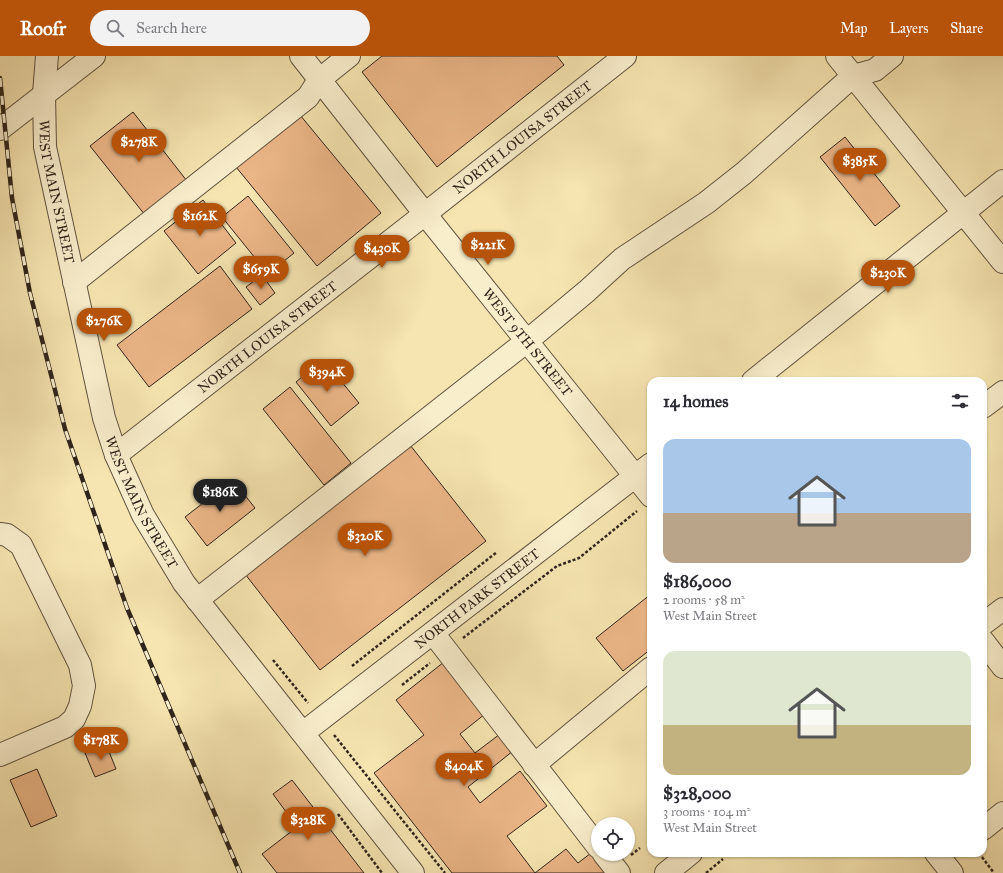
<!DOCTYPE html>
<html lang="en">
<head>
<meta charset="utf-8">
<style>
	body { margin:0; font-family:"IM FELL Great Primer",serif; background:#f2f2f3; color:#2b2b33; height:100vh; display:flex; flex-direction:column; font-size:15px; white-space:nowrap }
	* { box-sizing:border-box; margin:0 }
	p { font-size:13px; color:#7c7c81 }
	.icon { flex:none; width:22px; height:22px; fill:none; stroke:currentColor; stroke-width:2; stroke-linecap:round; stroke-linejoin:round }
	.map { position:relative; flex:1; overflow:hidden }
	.side { position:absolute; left:647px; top:321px; width:340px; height:480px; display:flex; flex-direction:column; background:#fff; border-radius:12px; box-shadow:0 1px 3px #0004 }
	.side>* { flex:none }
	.fabs { position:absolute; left:591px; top:761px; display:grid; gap:8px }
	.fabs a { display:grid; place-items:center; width:44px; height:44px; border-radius:50%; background:#fff; box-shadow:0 1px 3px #0004; font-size:20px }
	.price { position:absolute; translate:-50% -34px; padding:0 9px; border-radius:14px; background:#b45309; color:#fff; font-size:13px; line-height:26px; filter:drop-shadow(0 1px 2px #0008) }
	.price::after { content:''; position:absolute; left:50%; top:24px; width:12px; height:9px; margin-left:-6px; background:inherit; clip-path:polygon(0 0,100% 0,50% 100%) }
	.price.active { background:#222; color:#fff }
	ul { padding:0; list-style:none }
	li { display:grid; align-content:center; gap:8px; height:212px; padding:0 16px }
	li span { display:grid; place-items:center; height:124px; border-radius:12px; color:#555 }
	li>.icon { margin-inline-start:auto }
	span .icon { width:72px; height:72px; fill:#fffc; stroke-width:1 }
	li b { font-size:17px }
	h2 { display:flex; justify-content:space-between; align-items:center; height:48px; padding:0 16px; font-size:17px }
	header { display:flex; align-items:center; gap:24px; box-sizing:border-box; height:56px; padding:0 20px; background:#b45309; color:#fff }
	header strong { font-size:19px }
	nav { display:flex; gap:22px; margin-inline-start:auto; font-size:14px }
	.search { width:280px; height:36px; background:#f2f2f3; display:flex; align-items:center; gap:10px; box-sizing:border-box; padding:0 14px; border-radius:22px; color:#7c7c81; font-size:15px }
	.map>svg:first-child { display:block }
	.building { fill:#ebb687; stroke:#2f241b }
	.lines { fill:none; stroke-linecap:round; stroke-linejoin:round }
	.minor-casing { stroke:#615440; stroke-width:24 }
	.path { stroke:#2f241b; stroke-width:2.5; stroke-dasharray:3 2; stroke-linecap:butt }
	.minor { stroke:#f9eecc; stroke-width:22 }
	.rail-casing { stroke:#2f241b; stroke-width:4.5 }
	.rail { stroke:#f9eecc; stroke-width:3; stroke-dasharray:9; stroke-linecap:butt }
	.labels { text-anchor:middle; stroke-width:3; stroke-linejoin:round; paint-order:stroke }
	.street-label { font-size:14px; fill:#2f241b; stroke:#f9eecc }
</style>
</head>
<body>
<header>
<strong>Roofr</strong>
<div class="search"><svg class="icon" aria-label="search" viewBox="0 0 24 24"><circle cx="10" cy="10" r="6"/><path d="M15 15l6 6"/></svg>Search here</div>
<nav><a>Map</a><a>Layers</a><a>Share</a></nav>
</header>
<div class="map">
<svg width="1003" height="817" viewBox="0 0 1003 817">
	<rect width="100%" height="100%" fill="#f6e5b1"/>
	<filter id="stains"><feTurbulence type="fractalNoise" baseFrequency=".005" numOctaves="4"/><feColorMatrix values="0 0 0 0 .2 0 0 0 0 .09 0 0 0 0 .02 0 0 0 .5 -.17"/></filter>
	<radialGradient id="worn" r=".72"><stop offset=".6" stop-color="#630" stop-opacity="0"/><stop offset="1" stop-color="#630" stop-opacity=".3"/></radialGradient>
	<g class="building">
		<polygon points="382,0 557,0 564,9 437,111 362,16"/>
		<polygon points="133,56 187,125 145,159 90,90"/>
		<polygon points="300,59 381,157 317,210 236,111"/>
		<polygon points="845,81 900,150 875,170 820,101"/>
		<polygon points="248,140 294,197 268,218 222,161"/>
		<polygon points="203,144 236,187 198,218 164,175"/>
		<polygon points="220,210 252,253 149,331 117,289"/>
		<polygon points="262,219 275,237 260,249 246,231"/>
		<polygon points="323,303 359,347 331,370 296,326"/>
		<polygon points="290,331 351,407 324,429 263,353"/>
		<polygon points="410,389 486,485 320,614 245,518"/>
		<polygon points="233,424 255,452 207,490 185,461"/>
		<polygon points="651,538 651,593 623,615 596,582"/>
		<polygon points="444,606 485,658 460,678 475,697 500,678 513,695 468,731 480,747 520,715 547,750 507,780 535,817 566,793 578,807 595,794 608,817 452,817 374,717 424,679 396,644"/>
		<polygon points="106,688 116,713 95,721 85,697"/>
		<polygon points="37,713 57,760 31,771 10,724"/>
		<polygon points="292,724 364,817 277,817 262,798 297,771 273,738"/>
	</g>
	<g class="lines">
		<g class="minor-casing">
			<g id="minor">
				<path id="s1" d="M47 0 44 38 45 91 104 362 116 399 143 459 184 527 413 817"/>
				<path id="s2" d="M301 0 425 158 651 440"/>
				<polyline points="837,0 1003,206"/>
				<polyline points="0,73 94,0"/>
				<polyline points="74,226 308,41 319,24 349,0"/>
				<polyline points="753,325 1003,125"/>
				<polyline points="983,351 1003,336"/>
				<path id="s3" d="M116 399 425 158 625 0"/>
				<polyline points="0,478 7,479 21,489 80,609 84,630 80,650 74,663 65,671 0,699"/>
				<polyline points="197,544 527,285 587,235 622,203 706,147 744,117 853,20 875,14 892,0"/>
				<polyline points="983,568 1003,553"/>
				<polyline points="433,577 598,791"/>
				<polyline points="983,585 1003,611"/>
				<path id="s4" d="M303 677 651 408"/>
				<polyline points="534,709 651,612"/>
				<polyline points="983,773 1003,757"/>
				<polyline points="936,797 952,817"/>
				<polyline points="604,798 619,817"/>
				<polyline points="666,817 691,797"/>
			</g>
		</g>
		<g class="path">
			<polyline points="463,582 557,510 579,502 637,455"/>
			<polyline points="273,604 308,647"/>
			<polyline points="352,610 497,496"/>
			<polyline points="402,629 430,607"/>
			<polyline points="334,679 445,817"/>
			<polyline points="338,758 382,817"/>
			<polyline points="979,797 994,817"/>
			<polyline points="631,799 640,792"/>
			<polyline points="706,817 723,803"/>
		</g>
		<use href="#minor" class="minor"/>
		<g class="rail-casing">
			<polyline id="rail" points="0,22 12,142 30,237 65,373 127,552 240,817"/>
		</g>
		<use href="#rail" class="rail"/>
	</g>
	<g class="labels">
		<g class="street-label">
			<text dy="5" stroke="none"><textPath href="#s3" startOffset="516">NORTH LOUISA STREET</textPath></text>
			<text dy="5" stroke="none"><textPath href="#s1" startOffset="137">WEST MAIN STREET</textPath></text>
			<text dy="5" stroke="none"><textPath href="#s3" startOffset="192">NORTH LOUISA STREET</textPath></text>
			<text dy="5" stroke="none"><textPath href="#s2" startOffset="365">WEST 9TH STREET</textPath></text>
			<text dy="5" stroke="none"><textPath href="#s1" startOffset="461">WEST MAIN STREET</textPath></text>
			<text dy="5" stroke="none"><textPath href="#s4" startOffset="220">NORTH PARK STREET</textPath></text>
		</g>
	</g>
	<rect width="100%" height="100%" filter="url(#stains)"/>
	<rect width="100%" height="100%" fill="url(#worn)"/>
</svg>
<div class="fabs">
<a><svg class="icon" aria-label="locate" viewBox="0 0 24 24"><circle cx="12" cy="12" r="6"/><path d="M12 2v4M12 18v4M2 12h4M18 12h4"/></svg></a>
</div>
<b class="price" style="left:139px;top:107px">$278K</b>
<b class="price" style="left:860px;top:126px">$385K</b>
<b class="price" style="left:200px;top:181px">$162K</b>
<b class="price" style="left:488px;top:210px">$221K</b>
<b class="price" style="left:382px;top:213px">$430K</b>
<b class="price" style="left:261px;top:234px">$659K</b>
<b class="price" style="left:888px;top:238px">$230K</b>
<b class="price" style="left:104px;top:286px">$276K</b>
<b class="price" style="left:327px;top:337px">$394K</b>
<b class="price active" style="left:220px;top:457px">$186K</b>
<b class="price" style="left:365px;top:501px">$320K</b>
<b class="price" style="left:101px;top:705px">$178K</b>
<b class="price" style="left:464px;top:731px">$404K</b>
<b class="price" style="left:308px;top:785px">$328K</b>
<section class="side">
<h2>14 homes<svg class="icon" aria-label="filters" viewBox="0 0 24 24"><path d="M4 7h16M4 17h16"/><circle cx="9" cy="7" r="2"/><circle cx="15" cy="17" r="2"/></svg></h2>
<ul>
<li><span style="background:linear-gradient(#a9c7e8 60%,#b9a48a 0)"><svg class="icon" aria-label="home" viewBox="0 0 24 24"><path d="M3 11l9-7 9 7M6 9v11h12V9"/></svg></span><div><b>$186,000</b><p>2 rooms · 58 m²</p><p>West Main Street</p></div></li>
<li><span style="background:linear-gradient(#dfe7d0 60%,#c2b280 0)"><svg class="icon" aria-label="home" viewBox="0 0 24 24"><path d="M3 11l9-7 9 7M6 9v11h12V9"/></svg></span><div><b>$328,000</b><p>3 rooms · 104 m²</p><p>West Main Street</p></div></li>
</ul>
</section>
</div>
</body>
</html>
